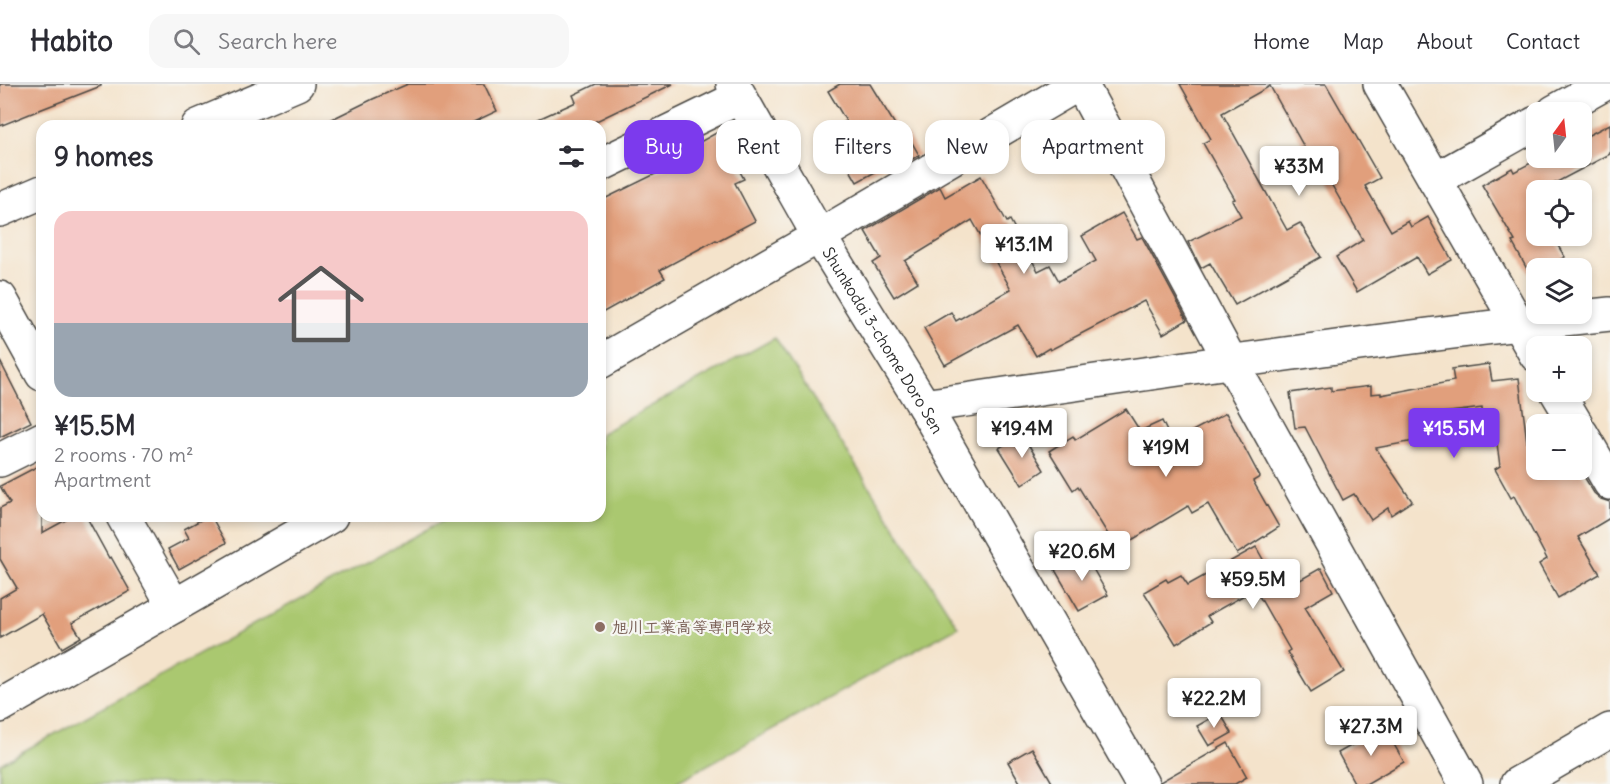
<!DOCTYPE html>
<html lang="en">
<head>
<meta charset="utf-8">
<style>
	body { margin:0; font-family:Delius,"Klee One",sans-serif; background:#f7f7f7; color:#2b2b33; height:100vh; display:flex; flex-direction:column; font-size:22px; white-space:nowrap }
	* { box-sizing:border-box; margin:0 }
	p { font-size:20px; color:#7c7c81 }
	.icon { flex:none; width:33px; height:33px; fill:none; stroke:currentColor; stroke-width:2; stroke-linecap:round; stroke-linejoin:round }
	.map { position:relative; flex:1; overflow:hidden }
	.details { position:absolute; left:36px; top:36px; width:570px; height:402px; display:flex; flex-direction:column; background:#fff; border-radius:18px; box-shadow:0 3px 9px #0003 }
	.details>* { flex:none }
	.banner { position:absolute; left:624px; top:36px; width:570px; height:54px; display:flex; gap:12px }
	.needle { width:39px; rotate:15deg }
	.controls { position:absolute; left:1526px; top:18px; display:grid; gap:12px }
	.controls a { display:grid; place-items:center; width:66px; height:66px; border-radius:12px; background:#fff; box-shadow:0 3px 9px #0003; font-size:30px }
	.price { position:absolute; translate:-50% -51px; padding:0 14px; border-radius:6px; background:#fff; color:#222; font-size:20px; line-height:39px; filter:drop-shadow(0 2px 3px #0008) }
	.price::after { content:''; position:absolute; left:50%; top:36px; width:18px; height:14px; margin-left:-9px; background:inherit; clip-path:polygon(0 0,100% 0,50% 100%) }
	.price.current { background:#7c3aed; color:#fff }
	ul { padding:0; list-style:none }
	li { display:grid; align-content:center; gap:12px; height:318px; padding:0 18px }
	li+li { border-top:2px solid #e1e1e2 }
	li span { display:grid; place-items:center; height:186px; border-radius:18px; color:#555 }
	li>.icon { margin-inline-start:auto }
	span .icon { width:108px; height:108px; fill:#fffc; stroke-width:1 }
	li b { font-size:26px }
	h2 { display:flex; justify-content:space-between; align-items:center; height:72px; padding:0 18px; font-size:26px }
	.tag { padding:0 21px; border-radius:18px; background:#fff; box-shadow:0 3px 9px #0003; font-size:21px; line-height:54px }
	.tag.current { background:#7c3aed; color:#fff }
	header { display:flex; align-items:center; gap:36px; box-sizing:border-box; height:84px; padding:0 30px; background:#fff; border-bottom:2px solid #e1e1e2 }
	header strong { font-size:28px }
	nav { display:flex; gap:33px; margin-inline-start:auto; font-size:21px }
	.search { width:420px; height:54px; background:#f7f7f7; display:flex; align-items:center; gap:15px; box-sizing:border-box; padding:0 21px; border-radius:18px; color:#7c7c81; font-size:22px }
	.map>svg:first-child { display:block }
	.green { fill:#aac870; stroke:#6a7a4e; stroke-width:1.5 }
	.building { fill:#e19f7c }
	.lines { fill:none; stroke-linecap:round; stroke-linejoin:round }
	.minor-casing { stroke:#494743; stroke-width:36 }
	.minor { stroke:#fff; stroke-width:33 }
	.education-dot { fill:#8d6e63; stroke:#f6f6f2; stroke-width:2 }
	.labels { text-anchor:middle; stroke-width:4.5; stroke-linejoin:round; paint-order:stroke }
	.street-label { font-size:16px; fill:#2b2b2b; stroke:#f6f6f2 }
	.education-label { font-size:16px; font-weight:bold; fill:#785e54; stroke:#f6f6f2; text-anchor:start }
</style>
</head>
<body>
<header>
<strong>Habito</strong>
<div class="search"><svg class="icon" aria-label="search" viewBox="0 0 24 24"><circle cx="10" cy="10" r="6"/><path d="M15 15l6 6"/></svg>Search here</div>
<nav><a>Home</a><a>Map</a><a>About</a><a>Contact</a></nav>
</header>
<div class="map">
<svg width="1610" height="700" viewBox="0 0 1610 700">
	<rect width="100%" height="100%" fill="#f6f6f2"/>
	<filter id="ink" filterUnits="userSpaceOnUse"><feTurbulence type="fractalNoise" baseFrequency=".0167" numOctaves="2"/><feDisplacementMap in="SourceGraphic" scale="12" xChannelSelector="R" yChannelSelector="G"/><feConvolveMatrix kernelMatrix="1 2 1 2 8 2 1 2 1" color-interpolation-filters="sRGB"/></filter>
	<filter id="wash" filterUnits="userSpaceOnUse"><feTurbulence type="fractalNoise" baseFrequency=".008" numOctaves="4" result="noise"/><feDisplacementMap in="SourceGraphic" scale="24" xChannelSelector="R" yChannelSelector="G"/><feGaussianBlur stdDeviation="1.35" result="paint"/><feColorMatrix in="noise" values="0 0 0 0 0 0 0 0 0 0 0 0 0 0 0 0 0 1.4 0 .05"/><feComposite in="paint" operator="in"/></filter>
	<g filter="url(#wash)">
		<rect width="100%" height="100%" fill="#f4e3cb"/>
		<polygon class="green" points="775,254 958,543 673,700 0,700 0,680 451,432 600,432 600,350"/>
		<g id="blocks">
			<g class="building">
				<polygon points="0,0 101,0 101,2 42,25 0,42"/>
				<polygon points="408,0 484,0 497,27 465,42 318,42 373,15"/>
				<polygon points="596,0 673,0 586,42 523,42 576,18 573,11"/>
				<polygon points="840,0 870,0 902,52 907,50 919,71 901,82 897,76 857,98 828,48 846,37 828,7"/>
				<polygon points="1180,0 1326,0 1380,94 1365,102 1391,147 1408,137 1411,143 1428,133 1452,176 1427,190 1417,173 1357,208 1336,173 1363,156 1326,91 1317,96 1300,65 1304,63 1270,2 1222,29 1287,146 1300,139 1321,173 1235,221 1210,179 1201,184 1188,158 1241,132 1232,116 1235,115 1203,59 1211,55"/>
				<polygon points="1610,40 1610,70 1542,106 1536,106 1536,152 1552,152 1565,173 1544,184 1536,184 1536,194 1534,191 1531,192 1512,158 1515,157 1482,101 1512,84 1514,88 1540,74 1581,74 1581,55"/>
				<polygon points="718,48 744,95 735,99 755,137 717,157 716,156 660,186 665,194 600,230 600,117 682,77 678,70"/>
				<polygon points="981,92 1007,138 1010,136 1038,187 1050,181 1059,197 1096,177 1082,152 1122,129 1137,155 1142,153 1187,236 1163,250 1144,217 1050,266 1049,264 1036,272 1018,241 945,281 924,244 951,228 956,237 1011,205 972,136 905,177 918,198 894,213 873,179 881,174 865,147 940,103 945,113"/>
				<polygon points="0,277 31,338 0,353"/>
				<polygon points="1489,280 1492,297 1519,294 1528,366 1536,362 1536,386 1580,386 1594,409 1601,415 1610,418 1610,434 1578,453 1600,490 1558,514 1539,480 1547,475 1514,412 1511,414 1495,385 1500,382 1494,337 1483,338 1482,324 1434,330 1437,346 1430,347 1431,354 1376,364 1412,417 1391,431 1388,424 1371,436 1354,410 1343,416 1305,343 1295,344 1290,309 1331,303 1331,307 1371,302 1371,310 1381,309 1381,311 1454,297 1452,285"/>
				<polygon points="1126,325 1140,347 1162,337 1172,358 1226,329 1260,393 1253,397 1279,443 1237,470 1208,420 1192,429 1188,422 1117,465 1078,402 1073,406 1049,367 1073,352 1075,356"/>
				<polygon points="1022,350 1044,386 1022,401 999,364"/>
				<polygon points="42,380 42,449 73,432 86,432 109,474 111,473 130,507 72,539 81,553 62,564 42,530 0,554 0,514 17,504 0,475 0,424 10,419 0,402"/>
				<polygon points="208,432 211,432 226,459 179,485 168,465 189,454 184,445"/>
				<polygon points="1256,463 1281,507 1321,484 1333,507 1305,523 1344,588 1311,608 1287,568 1290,566 1255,505 1207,532 1211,538 1176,560 1144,508 1166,495 1168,498 1181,491 1188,501"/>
				<polygon points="1084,469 1108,511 1079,527 1055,486"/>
				<polygon points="1220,629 1232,649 1209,662 1197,642"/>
				<polygon points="1384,643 1404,678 1366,700 1355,700 1338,669"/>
				<polygon points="1228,659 1247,693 1235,700 1161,700 1160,698"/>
				<polygon points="1032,664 1053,700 1021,700 1008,678"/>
			</g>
		</g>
	</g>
	<g filter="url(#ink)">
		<use href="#blocks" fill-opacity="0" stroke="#494743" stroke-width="1.5"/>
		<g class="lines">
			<g class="minor-casing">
				<g id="minor">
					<path id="s1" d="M733 0 819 152 924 322 1142 700"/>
					<polyline points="1081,0 1231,278 1466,700"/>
					<polyline points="1380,0 1536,271"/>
					<polyline points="1554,28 1604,0"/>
					<polyline points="198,42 297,0"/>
					<polyline points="600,81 740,13"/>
					<polyline points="1435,96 1536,39"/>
					<polyline points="0,126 42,108"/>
					<polyline points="0,214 42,290"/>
					<polyline points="600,278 819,152 1078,0"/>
					<polyline points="1557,308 1576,340"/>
					<path d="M924 322C1152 289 1381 254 1610 230"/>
					<polyline points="1581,349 1610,399"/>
					<polyline points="0,376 42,355"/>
					<polyline points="123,432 174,522"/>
					<polyline points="0,622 331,432"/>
					<polyline points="1517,700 1610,646"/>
				</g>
			</g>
			<use href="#minor" class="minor"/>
		</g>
	</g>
	<circle class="education-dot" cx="600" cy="543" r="6"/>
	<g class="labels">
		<g class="street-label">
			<text dy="6" stroke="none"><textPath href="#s1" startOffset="297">Shunkodai 3-chome Doro Sen</textPath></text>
		</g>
		<g class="education-label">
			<text x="612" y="549">旭川工業高等専門学校</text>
		</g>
	</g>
</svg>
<div class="controls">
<a><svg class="needle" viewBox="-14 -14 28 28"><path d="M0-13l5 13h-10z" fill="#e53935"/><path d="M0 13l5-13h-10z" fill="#7c7c81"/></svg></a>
<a><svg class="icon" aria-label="locate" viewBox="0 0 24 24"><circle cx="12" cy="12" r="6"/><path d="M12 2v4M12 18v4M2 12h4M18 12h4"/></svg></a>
<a><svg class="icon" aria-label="layers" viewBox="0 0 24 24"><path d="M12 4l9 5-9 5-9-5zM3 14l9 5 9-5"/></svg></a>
<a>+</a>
<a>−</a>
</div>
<b class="price" style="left:1299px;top:113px">¥33M</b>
<b class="price" style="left:1024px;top:191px">¥13.1M</b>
<b class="price" style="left:1022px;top:375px">¥19.4M</b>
<b class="price current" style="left:1454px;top:375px">¥15.5M</b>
<b class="price" style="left:1166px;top:394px">¥19M</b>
<b class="price" style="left:1082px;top:498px">¥20.6M</b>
<b class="price" style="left:1253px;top:526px">¥59.5M</b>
<b class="price" style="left:1214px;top:645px">¥22.2M</b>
<b class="price" style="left:1371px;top:673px">¥27.3M</b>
<div class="banner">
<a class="tag current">Buy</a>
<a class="tag">Rent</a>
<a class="tag">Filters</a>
<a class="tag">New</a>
<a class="tag">Apartment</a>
</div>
<section class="details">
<h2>9 homes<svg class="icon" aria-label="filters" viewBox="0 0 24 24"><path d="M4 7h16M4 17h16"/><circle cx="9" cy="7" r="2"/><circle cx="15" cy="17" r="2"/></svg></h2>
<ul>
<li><span style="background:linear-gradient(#f6c9c9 60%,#9aa5b1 0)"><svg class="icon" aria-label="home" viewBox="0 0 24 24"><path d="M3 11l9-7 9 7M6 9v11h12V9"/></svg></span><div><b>¥15.5M</b><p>2 rooms · 70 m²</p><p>Apartment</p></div></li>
</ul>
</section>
</div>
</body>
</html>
